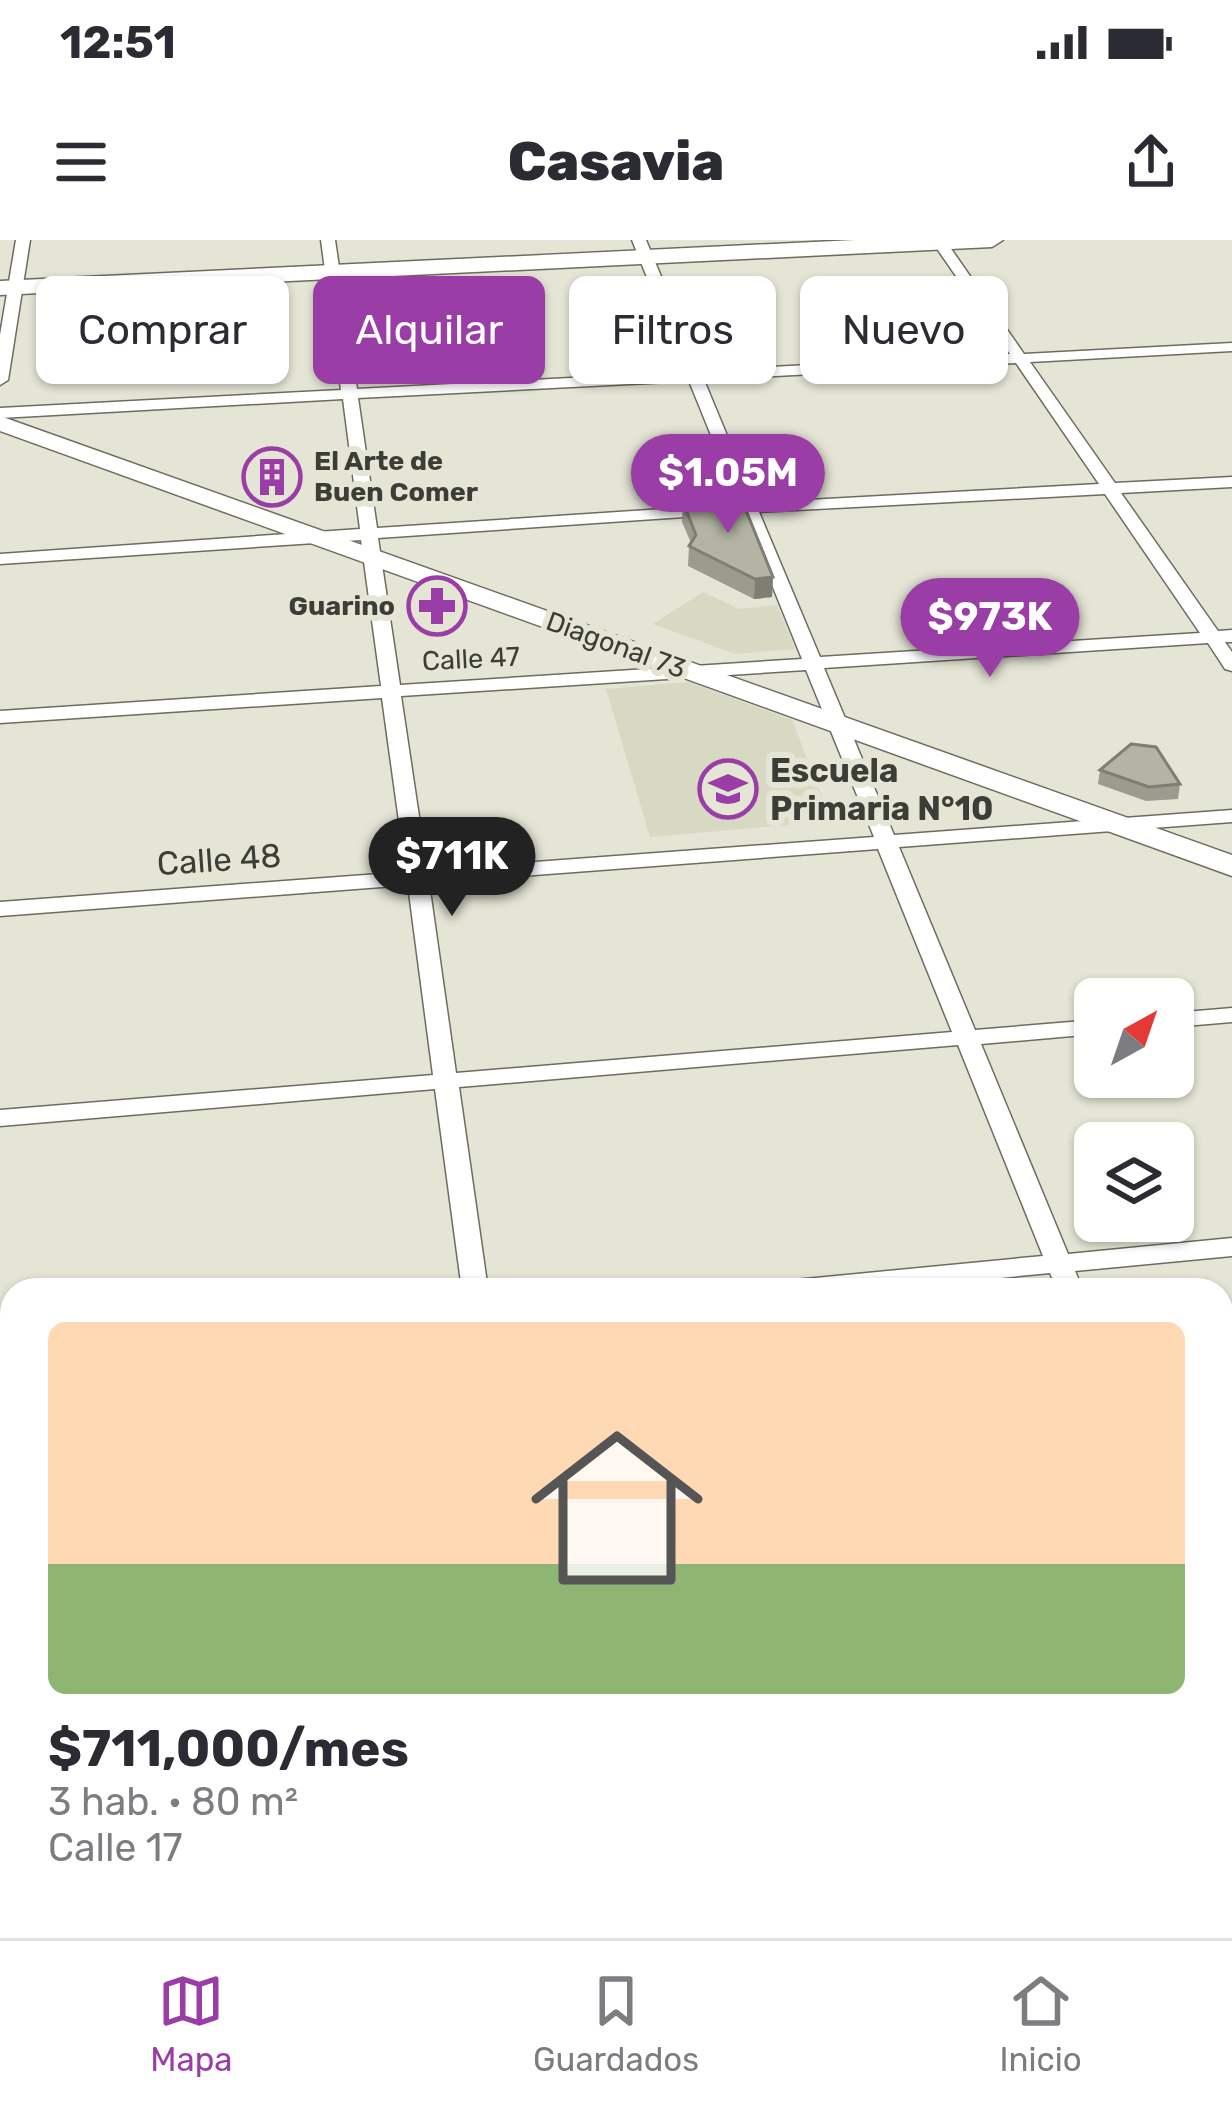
<!DOCTYPE html>
<html lang="es">
<head>
<meta charset="utf-8">
<style>
	body { margin:0; font-family:Rubik,sans-serif; background:#f2f2f3; color:#2b2b33; height:100vh; display:flex; flex-direction:column; font-size:45px; white-space:nowrap }
	* { box-sizing:border-box; margin:0 }
	p { font-size:39px; color:#7c7c81 }
	.icon { flex:none; width:66px; height:66px; fill:none; stroke:currentColor; stroke-width:2; stroke-linecap:round; stroke-linejoin:round }
	.map { position:relative; flex:1; overflow:hidden }
	.drawer { position:absolute; left:0px; top:1038px; width:1233px; height:660px; display:flex; flex-direction:column; background:#fff; border-radius:36px 36px 0 0; box-shadow:0 3px 9px #0004 }
	.drawer>* { flex:none }
	.top-card { position:absolute; left:36px; top:36px; width:1161px; height:108px; display:flex; gap:24px }
	.needle { width:78px; rotate:40deg }
	.fabs { position:absolute; left:1074px; top:738px; display:grid; gap:24px }
	.fabs a { display:grid; place-items:center; width:120px; height:120px; border-radius:18px; background:#fff; box-shadow:0 3px 9px #0004; font-size:60px }
	.price { position:absolute; translate:-50% -102px; padding:0 27px; border-radius:42px; background:#9b3da6; color:#fff; font-size:39px; line-height:78px; filter:drop-shadow(0 3px 6px #0008) }
	.price::after { content:''; position:absolute; left:50%; top:72px; width:36px; height:27px; margin-left:-18px; background:inherit; clip-path:polygon(0 0,100% 0,50% 100%) }
	.price.current { background:#222; color:#fff }
	ul { padding:0; list-style:none }
	li { display:grid; align-content:center; gap:24px; height:636px; padding:0 48px }
	li span { display:grid; place-items:center; height:372px; border-radius:18px; color:#555 }
	li>.icon { margin-inline-start:auto }
	span .icon { width:216px; height:216px; fill:#fffc; stroke-width:1 }
	li b { font-size:51px }
	.pill { padding:0 42px; border-radius:18px; background:#fff; box-shadow:0 3px 9px #0004; font-size:42px; line-height:108px }
	.pill.current { background:#9b3da6; color:#fff }
	.status { display:flex; justify-content:space-between; align-items:center; height:84px; padding:0 60px; background:#fff; direction:ltr }
	.status svg { height:33px; fill:currentColor }
	header { display:flex; justify-content:space-between; align-items:center; height:156px; padding:0 48px; background:#fff; font-size:54px; font-weight:800 }
	.menu { display:flex; justify-content:space-around; align-items:center; height:168px; border-top:3px solid #e1e1e2; background:#fff; font-size:33px; color:#7c7c81 }
	.menu a { display:grid; justify-items:center; gap:6px }
	.menu .current { color:#9b3da6 }
	.map>svg:first-child { display:block }
	.built { fill:#d8d9c2 }
	.lines { fill:none; stroke-linecap:round; stroke-linejoin:round }
	.minor-casing { stroke:#6c6c5f; stroke-width:3 }
	.tertiary-casing { stroke:#6c6c5f; stroke-width:3 }
	.secondary-casing { stroke:#6c6c5f; stroke-width:3 }
	.primary-casing { stroke:#6c6c5f; stroke-width:3 }
	.minor { fill:#fff; fill-rule:evenodd }
	.tertiary { fill:#fff; fill-rule:evenodd }
	.secondary { fill:#fff; fill-rule:evenodd }
	.primary { fill:#fff; fill-rule:evenodd }
	.wall { fill:#9b9b8e }
	.shaded-wall { fill:#7e7e74 }
	.building { fill:#b4b4a5; stroke:#7e7e74; stroke-width:3 }
	.labels { text-anchor:middle; stroke-width:12; stroke-linejoin:round; paint-order:stroke }
	.far-poi-label { font-size:27px; font-weight:bold; fill:#3d3d37; stroke:#e4e5d5; text-anchor:start }
	.far-street-label { font-size:27px; fill:#3d3d37; stroke:#e4e5d5 }
	.poi-label { font-size:33px; font-weight:bold; fill:#3d3d37; stroke:#e4e5d5; text-anchor:start }
	.street-label { font-size:33px; fill:#3d3d37; stroke:#e4e5d5 }
</style>
</head>
<body>
<div class="status"><b>12:51</b><svg viewBox="0 0 49 12"><path d="M0 12V9h3v3zM5 12V6h3v6zM10 12V3h3v9zM15 12V0h3v12zM26 1h20v11H26zM47 4h2v5h-2z"/></svg></div>
<header><svg class="icon" aria-label="menu" viewBox="0 0 24 24"><path d="M4 6h16M4 12h16M4 18h16"/></svg>Casavia<svg class="icon" aria-label="share" viewBox="0 0 24 24"><path d="M12 15V3M7 8l5-5 5 5M5 13v7h14v-7"/></svg></header>
<div class="map">
<svg width="1232" height="1698" viewBox="0 0 1232 1698">
	<rect width="100%" height="100%" fill="#e4e5d5"/>
	<g class="built">
		<polygon points="703,352 739,369 777,365 795,409 735,414 653,384"/>
		<polygon points="688,442 792,480 832,581 650,597 606,449"/>
	</g>
	<g class="lines">
		<g class="minor-casing">
			<g id="minor">
				<polygon points="16,0 30,0 8,140 0,145 0,95"/>
				<path d="M321 0H335L357 149 685 132 632 0H646L700 131 1010 114 931 0H945L1024 114 1232 103V111L1030 122 1115 243 1232 237V247L1121 253 1218 391 1232 390V402H1225L1232 412V431L1225 429 1208 403 824 428 894 595 1232 570V582L899 607 975 790 1095 780V794L981 804 1068 1014 1232 998V1016L1075 1031 1083 1050H1057L1050 1033 877 1050H771L775 1044 784 1041 1043 1016 958 805 459 847 488 1050H462L435 849 0 886V870L433 835 408 645 0 676V662L406 632 382 458 0 483V471L381 446 361 300 0 324V314L360 289 343 159 0 178V168L341 150ZM1016 123 1099 244 755 263 704 140ZM689 141 739 264 377 288 358 158ZM1105 254 1200 393 820 417 759 272ZM743 273 802 419 400 445 378 298ZM806 430 874 597 427 630 401 456ZM878 609 952 792 456 833 429 643Z"/>
				<polygon points="1232,768 1232,782 1173,787 1173,773"/>
				<polygon points="12,1114 12,1134 0,1136 0,1116"/>
				<polygon points="1221,1399 1232,1402 1232,1450 1221,1446"/>
				<polygon points="546,1686 580,1686 582,1698 548,1698"/>
			</g>
		</g>
		<g class="tertiary-casing">
			<g id="tertiary">
				<polygon points="1232,1231 1232,1261 1221,1262 1221,1232"/>
				<polygon points="1232,1281 1232,1311 1221,1313 1221,1283"/>
				<polygon points="12,1357 12,1389 0,1391 0,1359"/>
				<polygon points="12,1409 12,1443 0,1445 0,1411"/>
			</g>
		</g>
		<g class="secondary-casing">
			<polygon id="secondary" points="0,176 1232,615 1232,636 0,191"/>
		</g>
		<g class="primary-casing">
			<polygon id="primary" points="855,0 1003,0 992,7 0,55 0,41"/>
		</g>
		<use href="#minor" class="minor"/>
		<use href="#tertiary" class="tertiary"/>
		<use href="#secondary" class="secondary"/>
		<use href="#primary" class="primary"/>
	</g>
	<g class="wall">
		<polygon points="615,53 662,112 650,120 636,120 615,65"/>
		<polygon points="683,262 773,337 772,357 754,359 688,326 689,306 691,303 682,282"/>
		<polygon points="1100,530 1180,544 1178,559 1146,561 1098,544"/>
		<polygon points="1221,1186 1229,1203 1225,1220 1221,1220"/>
		<polygon points="12,1559 12,1685 0,1687 0,1561"/>
	</g>
	<g class="shaded-wall">
		<polygon points="662,100 662,112 650,120 650,108"/>
		<polygon points="773,337 772,357 754,359 755,339"/>
	</g>
	<g class="building">
		<polygon points="642,52 662,100 650,108 636,108 615,53"/>
		<polygon points="741,258 773,337 755,339 689,306 696,295 683,262"/>
		<polygon points="1131,504 1156,507 1180,544 1149,547 1100,530"/>
		<polygon points="1221,1186 1229,1203 1221,1204"/>
		<polygon points="12,1559 12,1652 0,1654 0,1561"/>
	</g>
	<defs>
		<g id="building-ring" transform="scale(3)"><circle r="9.5" fill="#e4e5d5" stroke="#9b3da6" stroke-width="1.5"/><path d="M-4-6H4V6H1V3H-1V6H-4ZM-2.5-4.3h1.7v1.8h-1.7ZM.8-4.3h1.7v1.8H.8ZM-2.5-1h1.7V.8h-1.7ZM.8-1h1.7V.8H.8Z" fill="#9b3da6"/></g>
		<g id="pharmacy-ring" transform="scale(3)"><circle r="9.5" fill="#e4e5d5" stroke="#9b3da6" stroke-width="1.5"/><path d="M-2-6h4v4h4v4h-4v4h-4v-4h-4v-4h4Z" fill="#9b3da6"/></g>
		<g id="school-ring" transform="scale(3)"><circle r="9.5" fill="#e4e5d5" stroke="#9b3da6" stroke-width="1.5"/><path d="M0-5L7-2L0 1L-7-2ZM-4 1L0 2.5L4 1V4Q0 6-4 4Z" fill="#9b3da6"/></g>
	</defs>
	<g fill-rule="evenodd">
		<use href="#building-ring" x="272" y="237"/>
		<use href="#pharmacy-ring" x="437" y="366"/>
		<use href="#school-ring" x="728" y="549"/>
	</g>
	<g class="labels">
		<g class="far-poi-label">
			<text x="314" y="230">El Arte de<tspan x="314" dy="31">Buen Comer</tspan></text>
			<text x="395" y="375" text-anchor="end">Guarino</text>
		</g>
		<g class="far-street-label">
			<text transform="translate(616 405) rotate(20)" y="9">Diagonal 73</text>
			<text transform="translate(471 419) rotate(-3)" y="9">Calle 47</text>
		</g>
		<g class="poi-label">
			<text x="770" y="542">Escuela<tspan x="770" dy="38">Primaria N°10</tspan></text>
		</g>
		<g class="street-label">
			<text transform="translate(219 619) rotate(-4)" y="12">Calle 48</text>
		</g>
	</g>
</svg>
<div class="fabs">
<a><svg class="needle" viewBox="-14 -14 28 28"><path d="M0-13l5 13h-10z" fill="#e53935"/><path d="M0 13l5-13h-10z" fill="#7c7c81"/></svg></a>
<a><svg class="icon" aria-label="layers" viewBox="0 0 24 24"><path d="M12 4l9 5-9 5-9-5zM3 14l9 5 9-5"/></svg></a>
</div>
<b class="price" style="left:728px;top:296px">$1.05M</b>
<b class="price" style="left:990px;top:440px">$973K</b>
<b class="price current" style="left:452px;top:679px">$711K</b>
<div class="top-card">
<a class="pill">Comprar</a>
<a class="pill current">Alquilar</a>
<a class="pill">Filtros</a>
<a class="pill">Nuevo</a>
</div>
<section class="drawer">
<ul>
<li><span style="background:linear-gradient(#ffd9b3 65%,#8fb573 0)"><svg class="icon" aria-label="home" viewBox="0 0 24 24"><path d="M3 11l9-7 9 7M6 9v11h12V9"/></svg></span><div><b>$711,000/mes</b><p>3 hab. · 80 m²</p><p>Calle 17</p></div></li>
</ul>
</section>
</div>
<nav class="menu">
<a class="current"><svg class="icon" aria-label="map" viewBox="0 0 24 24"><path d="M3 6l6-2 6 2 6-2v14l-6 2-6-2-6 2zM9 4v14M15 6v14"/></svg>Mapa</a>
<a><svg class="icon" aria-label="saved" viewBox="0 0 24 24"><path d="M7 4h10v16l-5-4-5 4z"/></svg>Guardados</a>
<a><svg class="icon" aria-label="home" viewBox="0 0 24 24"><path d="M3 11l9-7 9 7M6 9v11h12V9"/></svg>Inicio</a>
</nav>
</body>
</html>
